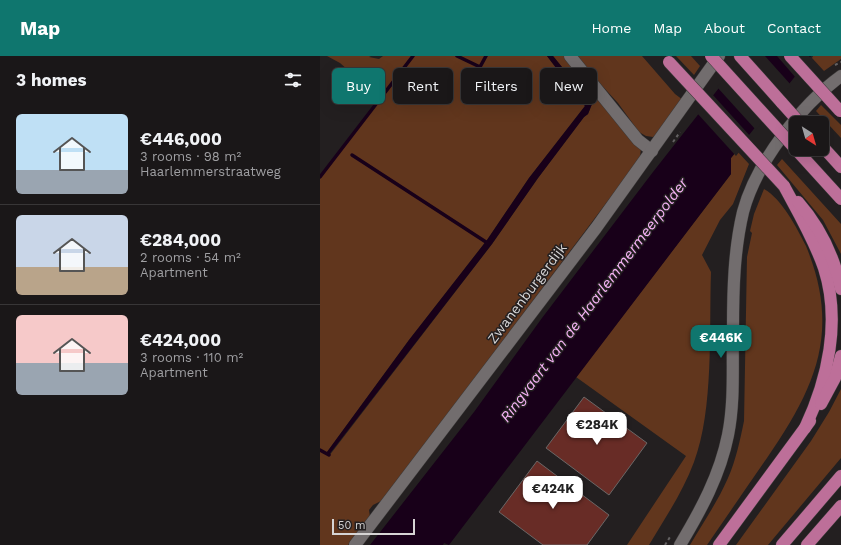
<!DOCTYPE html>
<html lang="en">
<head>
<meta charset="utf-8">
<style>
	body { margin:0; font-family:"Work Sans",sans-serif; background:#272425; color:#f1f3f6; height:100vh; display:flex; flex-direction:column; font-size:15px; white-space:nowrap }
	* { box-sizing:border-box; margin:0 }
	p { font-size:13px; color:#9f9fa2 }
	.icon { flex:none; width:22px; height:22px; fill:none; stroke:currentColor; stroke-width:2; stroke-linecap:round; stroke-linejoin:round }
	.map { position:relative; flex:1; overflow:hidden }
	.sheet { display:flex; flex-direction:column; background:#1a1718; width:320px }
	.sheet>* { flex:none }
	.top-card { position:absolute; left:12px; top:12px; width:380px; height:36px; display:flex; gap:8px }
	.needle { width:26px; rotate:143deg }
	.controls { position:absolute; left:469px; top:60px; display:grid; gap:8px }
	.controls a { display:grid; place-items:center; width:40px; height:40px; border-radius:6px; background:#1a1718; box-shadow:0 4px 16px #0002,0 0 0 1px #383637; font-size:20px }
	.scale { position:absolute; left:12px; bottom:10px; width:83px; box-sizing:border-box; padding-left:4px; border:2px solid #d6d4d4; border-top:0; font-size:11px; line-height:14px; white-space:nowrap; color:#d6d4d4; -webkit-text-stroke:3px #231f20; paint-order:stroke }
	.price { position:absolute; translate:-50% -34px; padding:0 9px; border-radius:8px; background:#fff; color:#222; font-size:13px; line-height:26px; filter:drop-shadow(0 1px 2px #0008) }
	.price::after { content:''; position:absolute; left:50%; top:24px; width:12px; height:9px; margin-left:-6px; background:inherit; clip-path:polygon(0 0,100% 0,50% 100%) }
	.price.selected { background:#0f766e; color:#fff }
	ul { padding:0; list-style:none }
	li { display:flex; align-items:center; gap:12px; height:100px; padding:0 16px }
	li+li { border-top:1px solid #383637 }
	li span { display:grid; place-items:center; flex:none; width:112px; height:80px; border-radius:6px; color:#555 }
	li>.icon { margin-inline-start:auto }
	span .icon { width:48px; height:48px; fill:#fffc; stroke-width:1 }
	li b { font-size:17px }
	h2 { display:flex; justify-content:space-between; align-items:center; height:48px; padding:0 16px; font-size:17px }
	.pill { padding:0 14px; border-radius:6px; background:#1a1718; box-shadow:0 4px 16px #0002,0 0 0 1px #383637; font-size:14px; line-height:36px }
	.pill.selected { background:#0f766e; color:#fff }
	header { display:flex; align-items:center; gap:24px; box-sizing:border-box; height:56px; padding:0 20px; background:#0f766e; color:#fff }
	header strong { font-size:19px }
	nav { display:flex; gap:22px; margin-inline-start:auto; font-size:14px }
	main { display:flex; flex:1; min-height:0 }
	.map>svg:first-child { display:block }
	.green { fill:#61361d }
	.water { fill:#180019 }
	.pier { fill:#231f20 }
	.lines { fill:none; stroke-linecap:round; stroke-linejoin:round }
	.stream { stroke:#180019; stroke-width:3.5 }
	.building { fill:#682c26; stroke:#6b6766 }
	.secondary-casing { stroke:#3c3a3a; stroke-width:13 }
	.highway-casing { stroke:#3c3a3a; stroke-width:13 }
	.path { stroke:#646162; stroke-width:2; stroke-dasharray:3 3; stroke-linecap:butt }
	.secondary { stroke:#726d6e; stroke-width:12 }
	.highway { stroke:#bd6f99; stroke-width:12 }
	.highway-bridge-casing { stroke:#3c3a3a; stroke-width:13; stroke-linecap:butt }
	.highway-bridge { stroke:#bd6f99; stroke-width:12 }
	.labels { text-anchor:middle; stroke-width:3; stroke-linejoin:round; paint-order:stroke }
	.street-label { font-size:14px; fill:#d6d4d4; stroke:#231f20 }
	.water-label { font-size:15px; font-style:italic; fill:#f6b2f6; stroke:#231f20 }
</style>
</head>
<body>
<header>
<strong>Map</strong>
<nav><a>Home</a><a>Map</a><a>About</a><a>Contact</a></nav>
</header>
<main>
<section class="sheet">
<h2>3 homes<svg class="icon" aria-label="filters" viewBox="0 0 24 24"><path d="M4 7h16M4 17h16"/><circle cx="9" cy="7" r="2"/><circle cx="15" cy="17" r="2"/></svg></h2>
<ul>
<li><span style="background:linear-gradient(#bfe0f5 70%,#9aa5b1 0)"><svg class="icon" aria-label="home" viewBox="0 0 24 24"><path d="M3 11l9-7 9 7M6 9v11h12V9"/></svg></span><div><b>€446,000</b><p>3 rooms · 98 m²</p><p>Haarlemmerstraatweg</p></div></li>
<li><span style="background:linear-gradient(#c9d6e8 65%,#b9a48a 0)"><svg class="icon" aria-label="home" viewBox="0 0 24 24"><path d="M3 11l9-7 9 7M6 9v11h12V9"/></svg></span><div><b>€284,000</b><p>2 rooms · 54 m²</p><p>Apartment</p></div></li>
<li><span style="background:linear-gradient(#f6c9c9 60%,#9aa5b1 0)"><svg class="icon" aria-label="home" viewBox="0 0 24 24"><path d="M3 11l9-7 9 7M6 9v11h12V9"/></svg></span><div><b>€424,000</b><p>3 rooms · 110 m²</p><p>Apartment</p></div></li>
</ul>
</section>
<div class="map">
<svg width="521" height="489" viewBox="0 0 521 489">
	<rect width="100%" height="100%" fill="#231f20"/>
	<g class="green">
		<polygon points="7,0 51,0 49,1 59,3 63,0 227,0 265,50 209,122 167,184 89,284 7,396 9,400 172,188 218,122 264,61 268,58 272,48 233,0 244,0 321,91 320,102 63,444 53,449 49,454 50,461 28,489 0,489 0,121 61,43 20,7"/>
		<polygon points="257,0 322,0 355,38 363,44 340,76 333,81 326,80 319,76 298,47 262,8"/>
		<polygon points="356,0 371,0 380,10 374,19"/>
		<polygon points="493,0 521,0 521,3 504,15 492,2"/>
		<polygon points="501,49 521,69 521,82 496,55"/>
		<path d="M417 95 429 108 413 148 400 164 382 199 391 216C389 273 394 353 374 406 363 436 345 462 329 489H307L366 400 256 321 411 118V102Z"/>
		<polygon points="462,103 521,168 521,198 503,164 457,109"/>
		<path d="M444 133C462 143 477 172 486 190 521 275 496 331 447 402 427 431 407 460 387 489H370C383 467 398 445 408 422 416 404 420 384 424 365L427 201 432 177 430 175 434 158Z"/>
		<polygon points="521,333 521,402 448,489 416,489 491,385 509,356"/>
	</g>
	<g class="water">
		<polygon points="227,0 233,0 272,48 268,58 264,61 218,122 172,188 8,400 7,396 89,284 167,184 209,122 265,50"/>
		<polygon points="424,0 491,0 411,102 411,118 129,489 124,487 123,489 50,489 154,356 222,262 333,116"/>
	</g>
	<g class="pier">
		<polygon points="422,0 445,0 471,29 436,74 397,31"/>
		<polygon points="457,0 489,0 491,2 476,22"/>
		<polygon points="392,38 431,81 416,100 377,57"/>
	</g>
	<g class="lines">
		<g class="stream">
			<polyline points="137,0 160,11 166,0"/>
			<polyline points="32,99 169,188"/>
			<polyline points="0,121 93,0"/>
			<polyline points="0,394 9,399"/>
		</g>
	</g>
	<g class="building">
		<polygon points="264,341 327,387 289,439 226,392"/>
		<polygon points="217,405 289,459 267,489 223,489 179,456"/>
	</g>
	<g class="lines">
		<g class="secondary-casing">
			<g id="secondary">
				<polyline points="250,0 318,84 332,95"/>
				<polyline points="35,489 276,172 399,0"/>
				<path d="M360 489C381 454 400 419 408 379 415 344 412 308 413 273 413 234 414 194 423 156 436 107 481 49 521 20"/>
			</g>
		</g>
		<g class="highway-casing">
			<g id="highway">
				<polyline points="420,0 462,47"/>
				<polyline points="502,90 521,111"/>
				<path d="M464 130C478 156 494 183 504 212 521 265 508 323 485 372"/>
				<path d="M478 146C500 171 514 200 521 233"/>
				<polyline points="501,348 515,322 521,300"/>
				<polyline points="399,489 490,365"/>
				<polyline points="462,489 521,420"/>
				<polyline points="487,489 521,450"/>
			</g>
		</g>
		<g class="path">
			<polyline points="515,9 521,6"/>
			<polyline points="353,86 360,76"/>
			<polyline points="345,489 350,481"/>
		</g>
		<use href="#secondary" class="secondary"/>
		<use href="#highway" class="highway"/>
		<g class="highway-bridge-casing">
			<g id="highway-bridge">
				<polyline points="391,0 521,143"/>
				<polyline points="470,0 520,55"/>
				<polyline points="349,6 464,130"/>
				<polyline points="462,47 480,67"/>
			</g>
		</g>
		<use href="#highway-bridge" class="highway-bridge"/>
	</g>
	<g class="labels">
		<g class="street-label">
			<text transform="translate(207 237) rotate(-53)" y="5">Zwanenburgerdijk</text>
		</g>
		<g class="water-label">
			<text transform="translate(274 244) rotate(-53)" y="5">Ringvaart van de Haarlemmermeerpolder</text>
		</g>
	</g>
</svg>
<div class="controls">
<a><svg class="needle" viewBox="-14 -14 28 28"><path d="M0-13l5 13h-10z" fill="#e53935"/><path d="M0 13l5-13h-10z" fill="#9f9fa2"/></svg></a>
</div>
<div class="scale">50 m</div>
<b class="price selected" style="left:401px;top:303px">€446K</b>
<b class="price" style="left:277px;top:390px">€284K</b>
<b class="price" style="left:233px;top:454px">€424K</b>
<div class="top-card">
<a class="pill selected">Buy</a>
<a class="pill">Rent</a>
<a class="pill">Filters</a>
<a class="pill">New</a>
</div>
</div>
</main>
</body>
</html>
